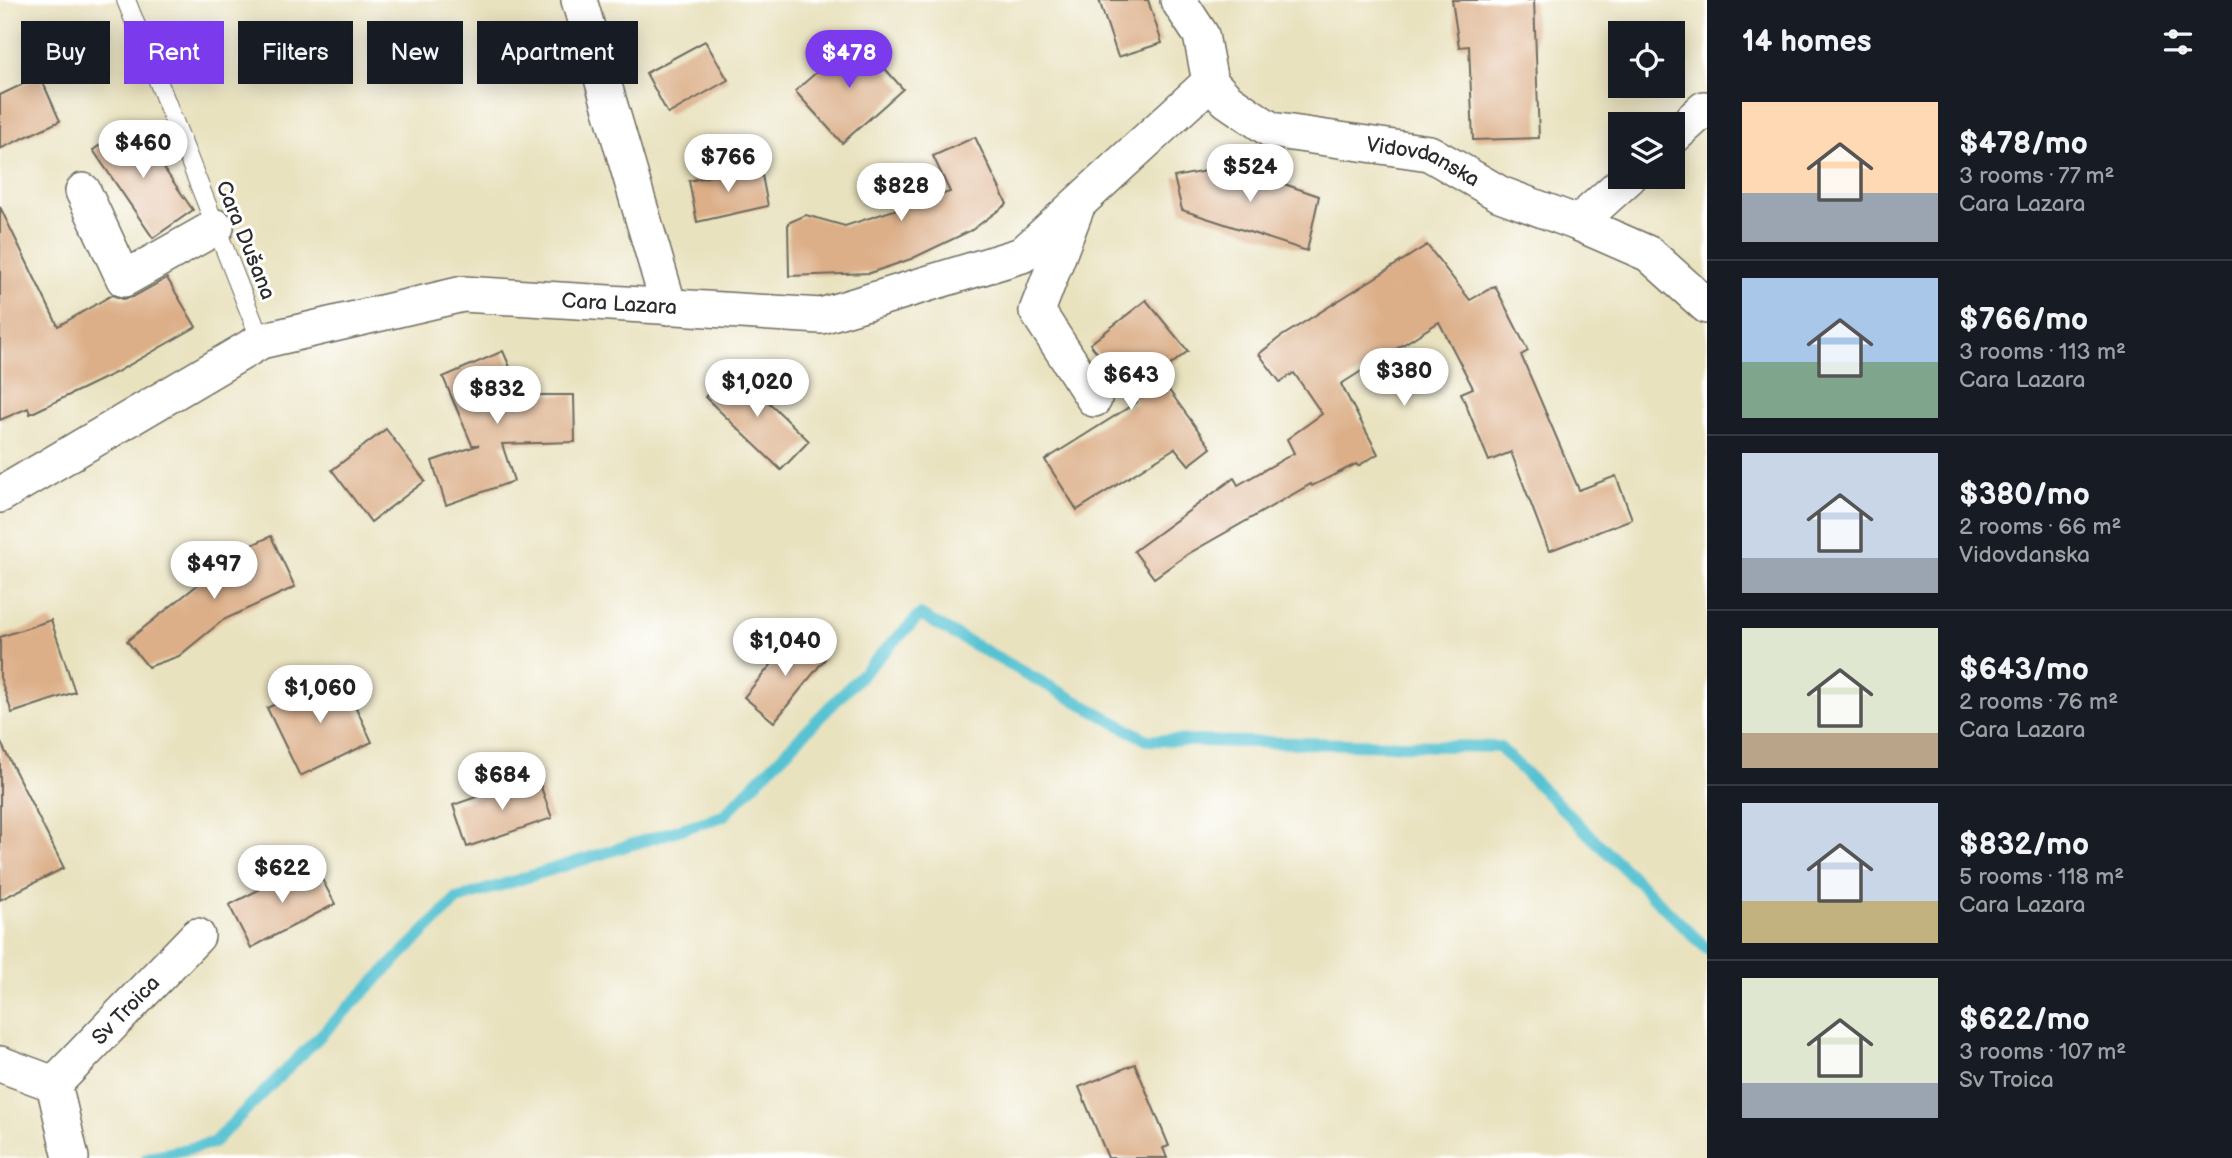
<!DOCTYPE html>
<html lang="en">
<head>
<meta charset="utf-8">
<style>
	body { margin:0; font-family:"Balsamiq Sans",sans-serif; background:#242831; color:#f1f3f6; height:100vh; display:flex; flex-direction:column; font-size:26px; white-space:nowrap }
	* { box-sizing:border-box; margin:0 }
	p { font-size:23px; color:#9ea1a6 }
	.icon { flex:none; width:38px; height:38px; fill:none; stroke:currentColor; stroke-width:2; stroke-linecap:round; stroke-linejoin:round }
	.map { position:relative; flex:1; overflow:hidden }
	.panel { display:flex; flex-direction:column; background:#171b24; width:525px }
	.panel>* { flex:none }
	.banner { position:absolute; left:21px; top:21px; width:665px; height:63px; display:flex; gap:14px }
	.tools { position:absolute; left:1608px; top:21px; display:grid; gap:14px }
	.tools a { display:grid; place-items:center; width:77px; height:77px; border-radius:0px; background:#171b24; box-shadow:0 4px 18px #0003; font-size:35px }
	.price { position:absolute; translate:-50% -60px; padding:0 16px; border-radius:24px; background:#fff; color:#222; font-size:23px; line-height:46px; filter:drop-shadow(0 2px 4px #0008) }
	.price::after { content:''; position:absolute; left:50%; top:42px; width:21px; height:16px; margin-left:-10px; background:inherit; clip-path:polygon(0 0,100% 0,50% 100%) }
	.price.selected { background:#7c3aed; color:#fff }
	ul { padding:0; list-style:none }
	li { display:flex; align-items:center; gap:21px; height:175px; padding:0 35px }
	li+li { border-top:2px solid #363941 }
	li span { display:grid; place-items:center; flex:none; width:196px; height:140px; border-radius:0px; color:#555 }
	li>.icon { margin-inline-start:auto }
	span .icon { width:84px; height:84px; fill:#fffc; stroke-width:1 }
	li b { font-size:30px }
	h2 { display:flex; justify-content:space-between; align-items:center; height:84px; padding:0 35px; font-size:30px }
	.tag { padding:0 24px; border-radius:0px; background:#171b24; box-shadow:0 4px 18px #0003; font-size:24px; line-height:63px }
	.tag.selected { background:#7c3aed; color:#fff }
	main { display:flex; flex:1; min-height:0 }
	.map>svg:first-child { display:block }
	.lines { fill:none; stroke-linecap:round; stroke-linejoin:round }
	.stream { stroke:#57c2d2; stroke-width:12 }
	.building { fill:#dcaf88 }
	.service-casing { stroke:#6e6b5f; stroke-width:20 }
	.minor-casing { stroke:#6e6b5f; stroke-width:38 }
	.service { stroke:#fff; stroke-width:18 }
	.minor { stroke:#fff; stroke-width:35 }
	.labels { text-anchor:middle; stroke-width:6; stroke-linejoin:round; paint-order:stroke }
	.street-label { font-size:21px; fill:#2b2b2b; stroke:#fff }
</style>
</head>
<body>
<main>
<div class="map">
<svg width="1707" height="1158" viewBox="0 0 1707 1158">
	<rect width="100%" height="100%" fill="#fff"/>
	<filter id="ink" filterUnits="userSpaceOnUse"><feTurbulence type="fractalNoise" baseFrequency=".0143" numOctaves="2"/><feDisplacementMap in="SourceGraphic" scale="14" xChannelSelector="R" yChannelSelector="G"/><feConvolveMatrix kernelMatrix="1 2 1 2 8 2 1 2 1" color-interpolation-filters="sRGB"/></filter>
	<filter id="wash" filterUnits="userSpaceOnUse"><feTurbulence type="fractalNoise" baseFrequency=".00686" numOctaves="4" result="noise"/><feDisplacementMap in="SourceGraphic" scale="28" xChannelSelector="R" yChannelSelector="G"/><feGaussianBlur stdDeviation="1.57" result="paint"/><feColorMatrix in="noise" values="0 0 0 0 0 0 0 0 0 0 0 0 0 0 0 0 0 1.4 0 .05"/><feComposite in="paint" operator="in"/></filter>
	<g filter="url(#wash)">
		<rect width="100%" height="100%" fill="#e9e2bf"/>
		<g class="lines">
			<polyline class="stream" points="147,1158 213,1143 457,899 723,816 920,615 1147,740 1499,747 1707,949"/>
		</g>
		<g id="blocks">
			<g class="building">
				<polygon points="1099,0 1148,0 1162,43 1118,57"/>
				<polygon points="1452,0 1534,0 1539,138 1473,140 1469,46 1459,47"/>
				<polygon points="857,37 903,89 842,143 795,91"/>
				<polygon points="705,41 728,80 668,114 646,73"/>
				<polygon points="40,76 60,121 0,149 0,95"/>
				<polygon points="132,123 193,210 153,238 93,150"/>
				<polygon points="975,137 1007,204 972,230 911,259 870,273 789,276 788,223 806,215 845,226 950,192 933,156"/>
				<polygon points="760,165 768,206 697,222 689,181"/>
				<polygon points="1232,166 1319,196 1307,251 1182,210 1174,177"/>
				<polygon points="0,207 58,326 112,295 123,299 133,297 167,278 196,327 115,373 30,414 28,408 0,420"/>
				<polygon points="1427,245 1470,300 1495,286 1528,351 1521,355 1579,490 1616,476 1632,519 1549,551 1511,452 1489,461 1461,393 1473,388 1439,322 1341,384 1378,454 1358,466 1356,464 1312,486 1311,484 1188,554 1154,578 1134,551 1234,478 1238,485 1294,453 1287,439 1322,414 1294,373 1280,382 1259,354 1279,338"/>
				<polygon points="1146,300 1188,351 1158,375 1211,448 1189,465 1175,448 1077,510 1045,460 1137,402 1090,344"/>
				<polygon points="503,351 522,395 574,395 575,442 502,444 514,481 446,505 432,461 479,445 472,445 443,377"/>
				<polygon points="733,368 809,441 781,470 705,397"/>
				<polygon points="386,429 425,481 371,522 332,470"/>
				<polygon points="271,536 295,587 223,620 179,656 148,667 127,641 200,583 195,572"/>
				<polygon points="51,620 75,692 12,713 0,677 0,637"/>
				<polygon points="796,635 825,659 774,722 744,697"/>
				<polygon points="340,673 372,742 300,776 267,708"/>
				<polygon points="0,741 64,868 0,900"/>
				<polygon points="537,776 552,818 467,847 453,805"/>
				<polygon points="313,862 335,904 251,948 229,905"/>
				<polygon points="1135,1064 1169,1146 1163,1148 1167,1158 1108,1158 1079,1087"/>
			</g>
		</g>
	</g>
	<g filter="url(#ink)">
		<use href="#blocks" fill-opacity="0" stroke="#6e6b5f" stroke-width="2"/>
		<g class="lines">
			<g class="service-casing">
				<polyline id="service" points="126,0 261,341"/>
			</g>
			<g class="minor-casing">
				<g id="minor">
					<polyline points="579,0 669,307"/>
					<path id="s1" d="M1178 0 1201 35 1210 82 1227 100 1271 130 1429 153 1500 194 1578 223 1649 254 1707 306"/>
					<polyline points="1673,137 1704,109"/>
					<polyline points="83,191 124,279 216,227"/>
					<polyline points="1076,209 1037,311 1094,399"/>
					<polyline points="1578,223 1629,177"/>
					<path id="s2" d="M0 495 261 341 463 294 821 316 1022 255 1210 82"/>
					<polyline points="0,1064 54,1084 71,1158"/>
					<path id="s3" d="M54 1084 197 936"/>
				</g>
			</g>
			<use href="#service" class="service"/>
			<use href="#minor" class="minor"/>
		</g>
	</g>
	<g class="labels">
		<g class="street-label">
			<text dy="7" stroke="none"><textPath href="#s1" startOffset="324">Vidovdanska</textPath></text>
			<text transform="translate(246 240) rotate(68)" y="7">Cara Dušana</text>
			<text dy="7" stroke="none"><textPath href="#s2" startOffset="667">Cara Lazara</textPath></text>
			<text dy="7" stroke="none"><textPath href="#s3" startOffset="103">Sv Troica</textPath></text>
		</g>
	</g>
</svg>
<div class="tools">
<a><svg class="icon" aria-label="locate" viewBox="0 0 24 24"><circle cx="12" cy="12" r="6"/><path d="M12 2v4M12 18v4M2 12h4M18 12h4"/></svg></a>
<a><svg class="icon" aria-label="layers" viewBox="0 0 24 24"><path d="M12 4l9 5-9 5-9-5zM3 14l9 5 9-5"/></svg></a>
</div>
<b class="price selected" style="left:849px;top:90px">$478</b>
<b class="price" style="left:143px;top:180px">$460</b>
<b class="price" style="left:728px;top:194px">$766</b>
<b class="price" style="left:1250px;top:204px">$524</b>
<b class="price" style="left:901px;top:223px">$828</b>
<b class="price" style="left:1404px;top:408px">$380</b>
<b class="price" style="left:1131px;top:412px">$643</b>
<b class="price" style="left:757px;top:419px">$1,020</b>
<b class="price" style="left:497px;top:426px">$832</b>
<b class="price" style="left:214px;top:601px">$497</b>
<b class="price" style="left:785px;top:678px">$1,040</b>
<b class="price" style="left:320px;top:725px">$1,060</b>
<b class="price" style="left:502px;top:812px">$684</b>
<b class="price" style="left:282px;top:905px">$622</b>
<div class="banner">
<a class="tag">Buy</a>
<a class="tag selected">Rent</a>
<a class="tag">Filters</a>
<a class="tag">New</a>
<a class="tag">Apartment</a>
</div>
</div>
<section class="panel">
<h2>14 homes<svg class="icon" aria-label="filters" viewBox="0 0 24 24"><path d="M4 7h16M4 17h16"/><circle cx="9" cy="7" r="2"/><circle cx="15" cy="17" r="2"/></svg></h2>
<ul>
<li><span style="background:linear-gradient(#ffd9b3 65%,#9aa5b1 0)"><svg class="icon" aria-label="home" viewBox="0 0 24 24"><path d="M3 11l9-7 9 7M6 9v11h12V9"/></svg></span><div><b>$478/mo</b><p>3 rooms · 77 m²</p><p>Cara Lazara</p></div></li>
<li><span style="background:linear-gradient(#a9c7e8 60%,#7fa58c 0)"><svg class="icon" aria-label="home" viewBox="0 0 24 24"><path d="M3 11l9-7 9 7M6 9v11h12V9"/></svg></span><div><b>$766/mo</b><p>3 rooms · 113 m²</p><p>Cara Lazara</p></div></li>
<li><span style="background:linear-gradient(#c9d6e8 75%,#9aa5b1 0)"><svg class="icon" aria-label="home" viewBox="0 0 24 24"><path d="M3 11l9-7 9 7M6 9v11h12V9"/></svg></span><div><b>$380/mo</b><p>2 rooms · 66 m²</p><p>Vidovdanska</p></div></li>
<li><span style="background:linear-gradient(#dfe7d0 75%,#b9a48a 0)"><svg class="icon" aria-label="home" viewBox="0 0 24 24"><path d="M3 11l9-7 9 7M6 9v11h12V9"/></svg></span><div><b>$643/mo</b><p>2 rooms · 76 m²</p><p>Cara Lazara</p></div></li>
<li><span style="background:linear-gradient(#c9d6e8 70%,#c2b280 0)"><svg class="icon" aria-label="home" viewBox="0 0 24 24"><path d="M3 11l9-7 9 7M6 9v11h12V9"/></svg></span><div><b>$832/mo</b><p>5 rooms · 118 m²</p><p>Cara Lazara</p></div></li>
<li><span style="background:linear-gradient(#dfe7d0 75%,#9aa5b1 0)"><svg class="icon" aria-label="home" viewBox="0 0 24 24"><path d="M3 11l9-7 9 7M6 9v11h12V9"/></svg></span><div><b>$622/mo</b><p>3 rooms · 107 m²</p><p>Sv Troica</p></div></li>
</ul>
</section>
</main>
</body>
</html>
